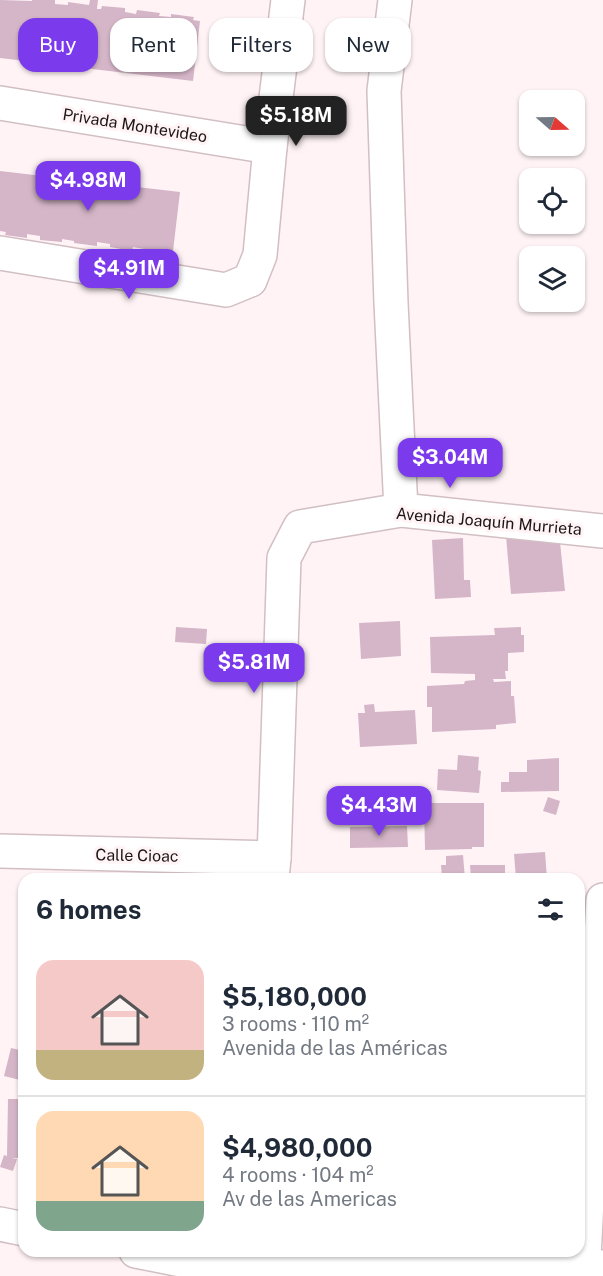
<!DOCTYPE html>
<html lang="en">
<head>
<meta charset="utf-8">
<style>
	body { margin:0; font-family:"Public Sans",sans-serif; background:#f2f2f3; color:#1f2937; height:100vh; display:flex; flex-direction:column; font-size:22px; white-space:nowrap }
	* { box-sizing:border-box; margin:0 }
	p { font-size:20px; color:#747a83 }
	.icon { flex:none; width:33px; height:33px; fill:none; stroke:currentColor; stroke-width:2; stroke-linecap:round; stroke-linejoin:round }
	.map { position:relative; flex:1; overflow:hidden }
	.details { position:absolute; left:18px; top:873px; width:567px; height:384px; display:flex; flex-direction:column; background:#fff; border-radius:18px; box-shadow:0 2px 4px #0004 }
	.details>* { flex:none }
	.hud { position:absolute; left:18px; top:18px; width:567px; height:54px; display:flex; gap:12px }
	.needle { width:39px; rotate:110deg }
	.tools { position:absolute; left:519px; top:90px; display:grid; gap:12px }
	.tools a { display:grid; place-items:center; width:66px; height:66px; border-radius:12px; background:#fff; box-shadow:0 2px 4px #0004; font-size:30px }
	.price { position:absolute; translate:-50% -51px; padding:0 14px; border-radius:12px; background:#7c3aed; color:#fff; font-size:20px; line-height:39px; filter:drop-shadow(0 2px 3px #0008) }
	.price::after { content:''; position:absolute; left:50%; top:36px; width:18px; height:14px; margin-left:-9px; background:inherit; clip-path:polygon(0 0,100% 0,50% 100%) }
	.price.selected { background:#222; color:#fff }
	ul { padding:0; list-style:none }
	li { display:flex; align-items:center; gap:18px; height:150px; padding:0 18px }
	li+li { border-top:2px solid #e0e1e3 }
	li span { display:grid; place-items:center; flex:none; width:168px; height:120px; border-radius:18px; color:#555 }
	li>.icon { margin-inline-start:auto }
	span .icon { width:72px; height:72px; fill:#fffc; stroke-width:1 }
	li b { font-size:26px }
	h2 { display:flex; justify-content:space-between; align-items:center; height:72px; padding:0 18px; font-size:26px }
	.tag { padding:0 21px; border-radius:18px; background:#fff; box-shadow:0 2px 4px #0004; font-size:21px; line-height:54px }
	.tag.selected { background:#7c3aed; color:#fff }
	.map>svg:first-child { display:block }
	.building { fill:#d5b6c8 }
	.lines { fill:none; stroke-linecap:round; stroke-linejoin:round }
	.minor-casing { stroke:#d2bfc3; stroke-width:36 }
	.tertiary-casing { stroke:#d2bfc3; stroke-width:36 }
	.minor { stroke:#fff; stroke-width:33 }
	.tertiary { stroke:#fff; stroke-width:33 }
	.labels { text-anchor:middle; stroke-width:6; stroke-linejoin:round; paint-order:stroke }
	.street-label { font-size:16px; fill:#1d1618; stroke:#fff3f5 }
</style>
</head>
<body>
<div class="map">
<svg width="603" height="1276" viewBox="0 0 603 1276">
	<rect width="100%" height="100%" fill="#fff3f5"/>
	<g class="building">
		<polygon points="0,0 32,1 32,0 55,0 55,4 68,5 68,2 89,5 90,0 98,0 97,9 101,9 102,6 125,8 125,12 136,14 137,10 160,13 159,16 171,17 171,14 194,17 193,20 200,21 193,81 0,58"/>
		<polygon points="0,171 180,192 173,251 167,250 166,255 144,252 144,249 133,247 132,251 110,247 110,244 97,242 97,246 74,243 74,241 62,239 62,242 40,240 40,236 27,234 27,238 5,235 6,232 0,231"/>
		<polygon points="559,532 565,591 511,594 506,536"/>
		<polygon points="463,538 464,580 470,580 471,597 435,599 432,540"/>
		<polygon points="400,621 401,656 361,659 359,623"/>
		<polygon points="176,627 207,629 206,644 175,642"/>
		<polygon points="521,627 521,635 524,635 524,652 508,653 508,671 505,671 506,679 493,679 494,682 511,681 511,696 514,696 516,723 496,725 496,729 432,732 432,707 427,707 427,686 464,684 465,681 475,680 475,674 431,673 430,637 495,635 494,628"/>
		<polygon points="374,704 375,712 415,710 417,744 360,747 358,713 365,713 364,705"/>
		<polygon points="458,755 479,757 478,770 481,771 479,793 437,790 438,769 457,770"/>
		<polygon points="559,758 559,791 501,792 501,782 509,782 509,772 527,772 527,760"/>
		<polygon points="548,797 560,801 556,815 543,811"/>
		<polygon points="424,803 484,803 484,847 472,847 472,849 425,850"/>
		<polygon points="407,826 408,847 350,848 350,827"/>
		<polygon points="545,852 547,879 516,879 514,854"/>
		<polygon points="463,855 465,879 442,879 441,865 446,865 446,856"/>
		<polygon points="470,865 505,865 505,879 471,879"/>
		<polygon points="11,1048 24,1051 24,1081 4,1076"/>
		<polygon points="8,1099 24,1099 24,1158 12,1158 17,1159 13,1171 0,1167 4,1155 7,1156"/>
	</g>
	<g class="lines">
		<g class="minor-casing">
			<g id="minor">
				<polyline points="395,0 384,91 391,303 401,510"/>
				<polyline points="0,103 270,147"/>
				<polyline points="0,253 226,290 250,280"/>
				<polyline points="0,851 274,858"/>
				<polyline points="272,879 274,858 284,558 300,527 401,510 603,531"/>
				<polyline points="0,1224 24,1229"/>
				<polyline points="136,1251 231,1270 584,1269 603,1267"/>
				<polyline points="583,1276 603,900"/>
			</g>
		</g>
		<g class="tertiary-casing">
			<polyline id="tertiary" points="250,280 260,255 270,147 288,0"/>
		</g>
		<use href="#minor" class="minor"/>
		<use href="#tertiary" class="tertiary"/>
	</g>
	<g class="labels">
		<g class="street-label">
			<text transform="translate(135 125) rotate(9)" y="6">Privada Montevideo</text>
			<text transform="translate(489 521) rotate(5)" y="6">Avenida Joaquín Murrieta</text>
			<text transform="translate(137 855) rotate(1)" y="6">Calle Cioac</text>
		</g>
	</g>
</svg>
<div class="tools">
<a><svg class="needle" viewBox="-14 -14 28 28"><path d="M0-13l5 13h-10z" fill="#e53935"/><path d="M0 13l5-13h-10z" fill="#747a83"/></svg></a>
<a><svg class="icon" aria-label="locate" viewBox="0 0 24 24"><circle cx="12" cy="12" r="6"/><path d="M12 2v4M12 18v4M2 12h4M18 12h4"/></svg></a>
<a><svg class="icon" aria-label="layers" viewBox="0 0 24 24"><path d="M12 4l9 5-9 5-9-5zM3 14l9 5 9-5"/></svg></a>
</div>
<b class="price selected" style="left:296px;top:147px">$5.18M</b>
<b class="price" style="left:88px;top:212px">$4.98M</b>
<b class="price" style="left:129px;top:300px">$4.91M</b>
<b class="price" style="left:450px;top:489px">$3.04M</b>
<b class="price" style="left:254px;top:694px">$5.81M</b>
<b class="price" style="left:379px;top:837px">$4.43M</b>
<div class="hud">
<a class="tag selected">Buy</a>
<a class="tag">Rent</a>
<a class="tag">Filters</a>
<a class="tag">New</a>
</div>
<section class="details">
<h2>6 homes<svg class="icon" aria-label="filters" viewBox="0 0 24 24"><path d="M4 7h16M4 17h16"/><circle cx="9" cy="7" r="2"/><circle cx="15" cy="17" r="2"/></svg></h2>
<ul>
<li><span style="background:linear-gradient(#f6c9c9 75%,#c2b280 0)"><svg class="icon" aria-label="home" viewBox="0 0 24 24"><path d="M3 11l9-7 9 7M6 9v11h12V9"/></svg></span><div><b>$5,180,000</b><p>3 rooms · 110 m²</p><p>Avenida de las Américas</p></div></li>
<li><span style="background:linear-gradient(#ffd9b3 75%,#7fa58c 0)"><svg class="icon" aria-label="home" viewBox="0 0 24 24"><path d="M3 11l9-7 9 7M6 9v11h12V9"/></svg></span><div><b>$4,980,000</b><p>4 rooms · 104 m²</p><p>Av de las Americas</p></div></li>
</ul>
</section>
</div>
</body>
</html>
